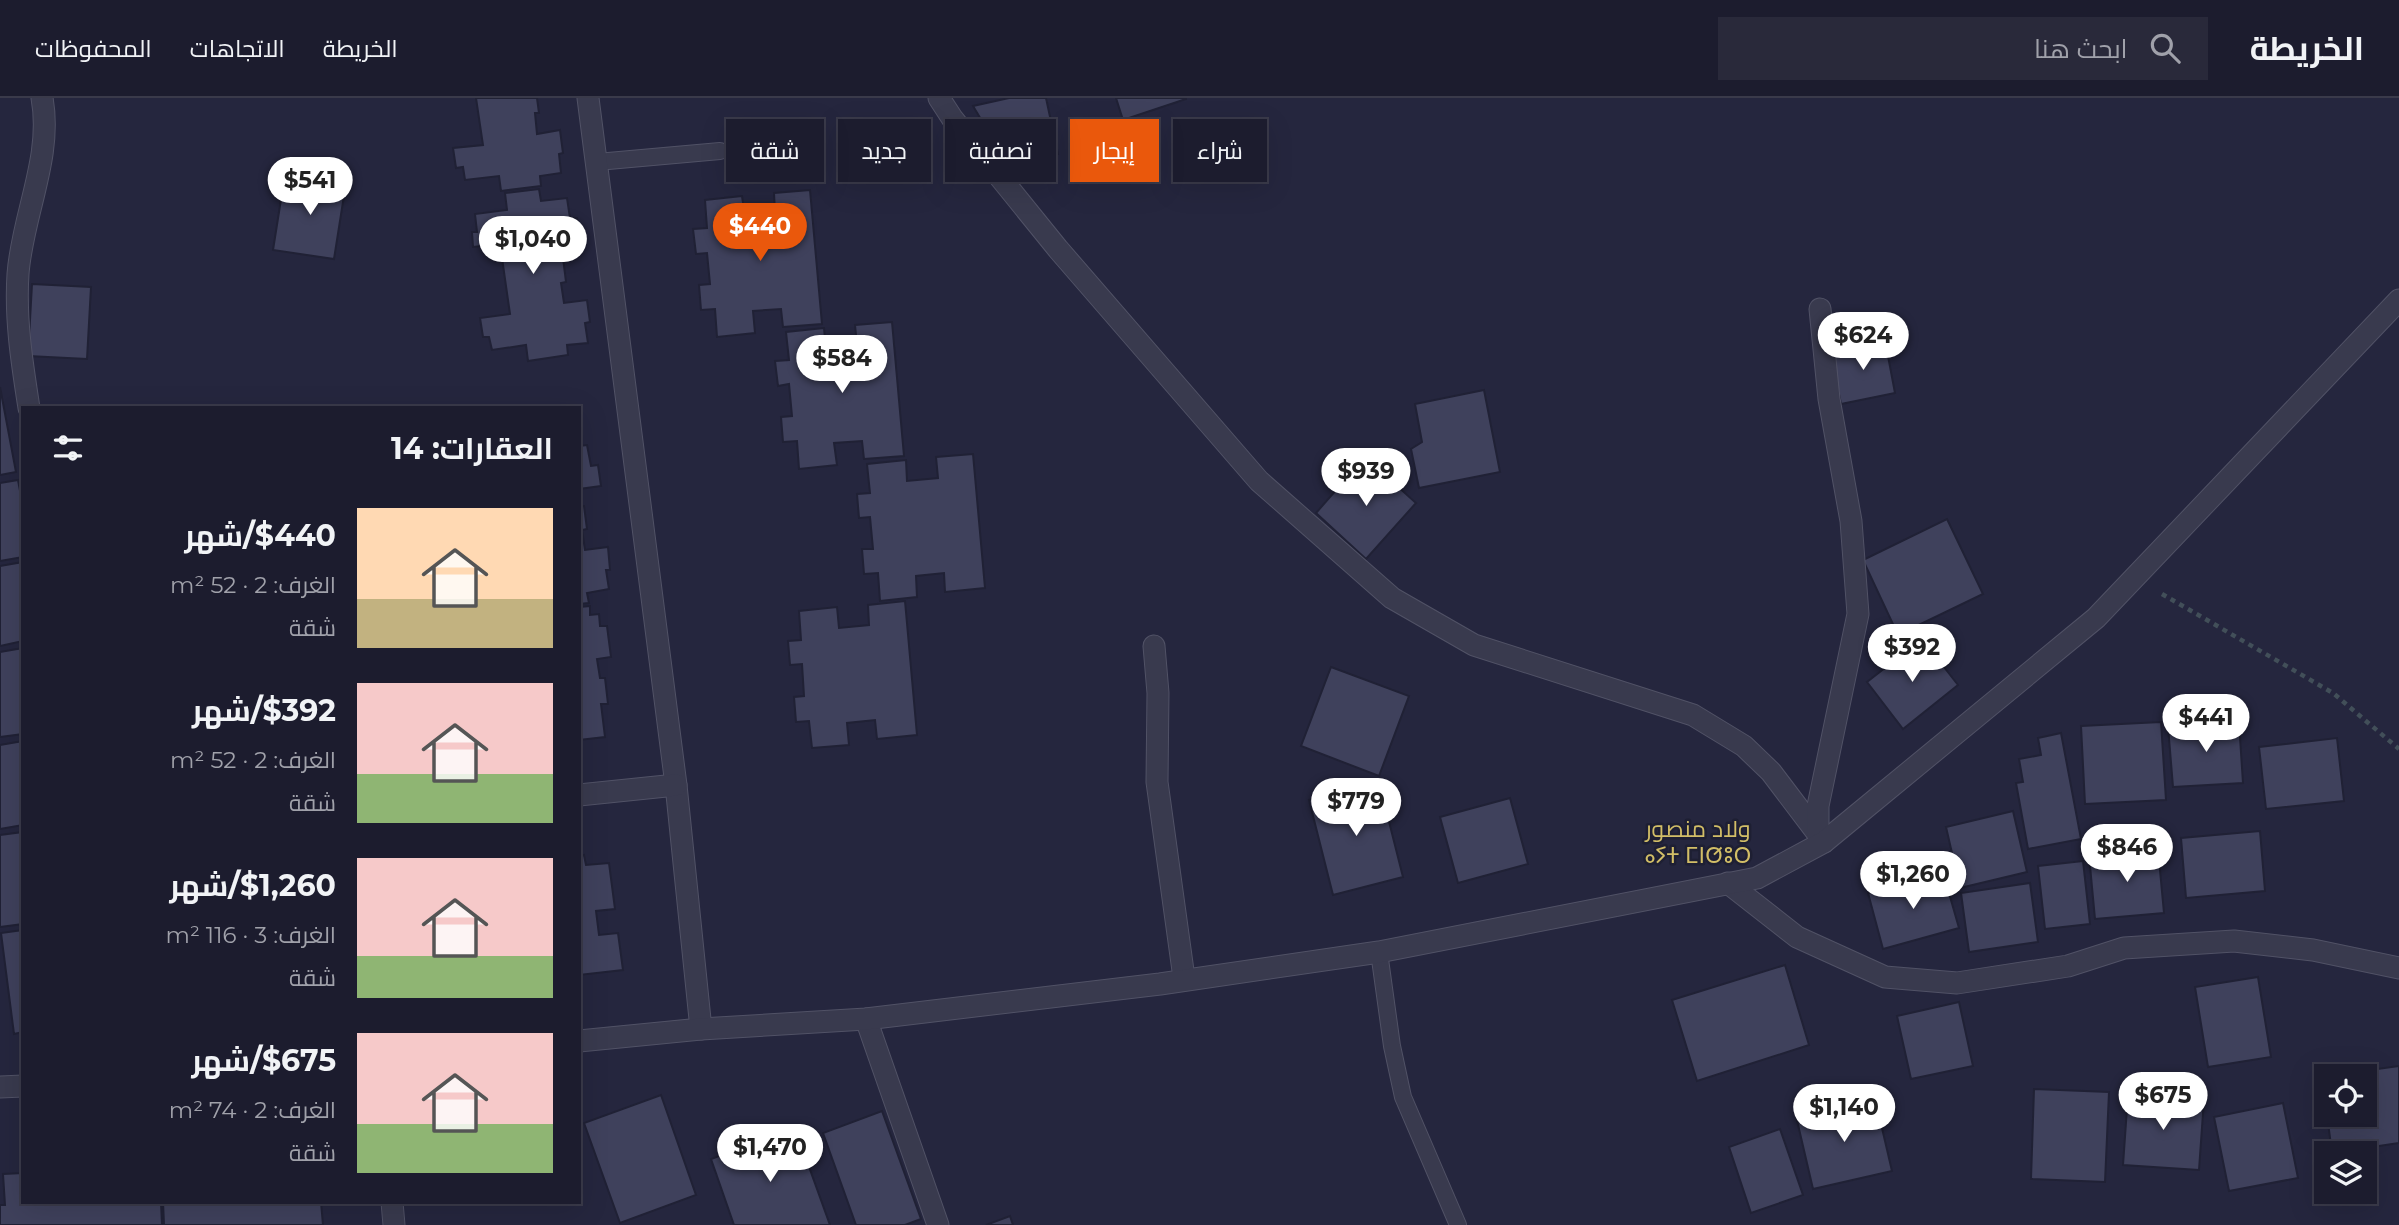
<!DOCTYPE html>
<html lang="ar">
<head>
<meta charset="utf-8">
<style>
	body { margin:0; font-family:Montserrat,Cairo,"Noto Sans Tifinagh",sans-serif; background:#29293a; color:#f1f3f6; direction:rtl; height:100vh; display:flex; flex-direction:column; font-size:26px; white-space:nowrap }
	* { box-sizing:border-box; margin:0 }
	p { font-size:23px; color:#a0a1aa }
	.icon { flex:none; width:38px; height:38px; fill:none; stroke:currentColor; stroke-width:2; stroke-linecap:round; stroke-linejoin:round }
	.map { position:relative; flex:1; overflow:hidden; direction:ltr }
	.sheet { position:absolute; left:21px; top:308px; width:560px; height:798px; display:flex; flex-direction:column; background:#1c1c2e; border-radius:0px; box-shadow:0 7px 28px #0002,0 0 0 2px #3a3a4a; direction:rtl }
	.sheet>* { flex:none }
	.top-card { position:absolute; left:602px; top:21px; width:665px; height:63px; direction:rtl; display:flex; gap:14px }
	.buttons { position:absolute; left:2314px; top:966px; display:grid; gap:14px }
	.buttons a { display:grid; place-items:center; width:63px; height:63px; border-radius:0px; background:#1c1c2e; box-shadow:0 7px 28px #0002,0 0 0 2px #3a3a4a; font-size:35px }
	.price { position:absolute; translate:-50% -60px; padding:0 16px; border-radius:24px; background:#fff; color:#222; font-size:23px; line-height:46px; filter:drop-shadow(0 2px 4px #0008) }
	.price::after { content:''; position:absolute; left:50%; top:42px; width:21px; height:16px; margin-left:-10px; background:inherit; clip-path:polygon(0 0,100% 0,50% 100%) }
	.price.on { background:#ea580c; color:#fff }
	ul { padding:0; list-style:none }
	li { display:flex; align-items:center; gap:21px; height:175px; padding:0 28px }
	li span { display:grid; place-items:center; flex:none; width:196px; height:140px; border-radius:0px; color:#555 }
	li>.icon { margin-inline-start:auto }
	span .icon { width:84px; height:84px; fill:#fffc; stroke-width:1 }
	li b { font-size:30px }
	h2 { display:flex; justify-content:space-between; align-items:center; height:84px; padding:0 28px; font-size:30px }
	.chip { padding:0 24px; border-radius:0px; background:#1c1c2e; box-shadow:0 7px 28px #0002,0 0 0 2px #3a3a4a; font-size:24px; line-height:63px }
	.chip.on { background:#ea580c; color:#fff }
	header { display:flex; align-items:center; gap:42px; box-sizing:border-box; height:98px; padding:0 35px; background:#1c1c2e; border-bottom:2px solid #3a3a4a }
	header strong { font-size:33px }
	nav { display:flex; gap:38px; margin-inline-start:auto; font-size:24px }
	.search { width:490px; height:63px; background:#29293a; display:flex; align-items:center; gap:18px; box-sizing:border-box; padding:0 24px; border-radius:0px; color:#a0a1aa; font-size:26px }
	.map>svg:first-child { display:block }
	.building { fill:#3f415c; stroke:#202135; stroke-width:2 }
	.lines { fill:none; stroke-linecap:round; stroke-linejoin:round }
	.service-casing { stroke:#515266; stroke-width:18 }
	.minor-casing { stroke:#515266; stroke-width:23 }
	.tertiary-casing { stroke:#515266; stroke-width:23 }
	.path { stroke:#424f59; stroke-width:4.5; stroke-dasharray:5 5; stroke-linecap:butt }
	.service { stroke:#393a4e; stroke-width:16 }
	.minor { stroke:#393a4e; stroke-width:21 }
	.tertiary { stroke:#393a4e; stroke-width:21 }
	.labels { text-anchor:middle; stroke-width:5; stroke-linejoin:round; paint-order:stroke }
	.quarter-label { font-size:23px; fill:#d2be67; stroke:#1e1f33 }
</style>
</head>
<body>
<header>
<strong>الخريطة</strong>
<div class="search"><svg class="icon" aria-label="search" viewBox="0 0 24 24"><circle cx="10" cy="10" r="6"/><path d="M15 15l6 6"/></svg>ابحث هنا</div>
<nav><a>الخريطة</a><a>الاتجاهات</a><a>المحفوظات</a></nav>
</header>
<div class="map">
<svg width="2399" height="1127" viewBox="0 0 2399 1127">
	<rect width="100%" height="100%" fill="#25263e"/>
	<g class="building">
		<polygon points="476,0 537,0 539,15 535,15 537,36 560,32 563,55 559,56 561,75 540,78 541,88 501,93 499,78 465,82 463,69 456,70 453,50 483,47"/>
		<polygon points="1009,0 1046,0 1058,56 1009,68 973,8"/>
		<polygon points="1116,0 1186,0 1186,1 1123,22"/>
		<polygon points="766,40 767,77 733,78 733,41"/>
		<polygon points="285,76 346,85 334,161 273,152"/>
		<polygon points="539,91 541,103 567,100 570,120 577,120 580,141 554,144 556,161 563,160 566,184 561,185 564,205 587,202 590,224 585,225 588,245 567,247 568,257 528,263 526,247 492,252 489,239 483,239 480,220 510,216 500,146 473,149 472,134 477,134 475,116 507,112 505,95"/>
		<polygon points="810,92 822,226 783,229 781,211 753,213 755,235 717,239 715,211 701,212 699,187 710,186 707,155 696,156 693,131 707,130 705,102 742,98 745,118 775,115 774,95"/>
		<polygon points="32,186 91,189 87,261 28,258"/>
		<polygon points="892,224 904,358 864,361 862,343 834,345 837,367 799,371 797,343 783,344 781,319 792,318 789,286 778,288 775,263 789,262 786,234 824,230 826,251 857,247 855,227"/>
		<polygon points="1885,242 1895,295 1841,306 1830,252"/>
		<polygon points="0,289 16,374 0,377"/>
		<polygon points="1484,292 1500,374 1419,390 1411,351 1422,344 1415,306"/>
		<polygon points="587,347 591,368 598,367 601,388 579,391 579,348"/>
		<polygon points="973,356 985,490 945,494 944,475 916,478 917,499 880,503 878,475 864,476 862,451 873,451 870,419 859,420 857,396 870,395 867,366 906,362 907,383 938,380 936,359"/>
		<polygon points="1365,359 1416,405 1366,461 1316,415"/>
		<polygon points="18,382 23,409 23,459 0,463 0,385"/>
		<polygon points="579,408 584,408 587,431 582,432 585,452 608,449 610,472 606,472 609,491 587,495 589,505 579,506"/>
		<polygon points="1947,421 1983,496 1898,537 1863,462"/>
		<polygon points="23,464 23,543 0,548 0,468"/>
		<polygon points="905,503 917,637 877,641 875,622 847,625 849,647 812,650 809,623 796,624 794,599 804,598 802,566 790,567 788,543 801,542 799,513 837,509 839,530 869,527 868,507"/>
		<polygon points="590,508 590,517 599,516 600,528 607,528 611,559 597,561 600,580 605,580 608,606 601,606 605,639 579,642 579,509"/>
		<polygon points="1922,541 1958,587 1903,631 1867,584"/>
		<polygon points="23,550 23,636 0,639 0,554"/>
		<polygon points="1331,569 1409,598 1379,678 1301,648"/>
		<polygon points="2161,624 2166,702 2085,706 2081,628"/>
		<polygon points="2239,624 2243,685 2173,689 2168,628"/>
		<polygon points="2061,635 2081,741 2028,751 2016,685 2023,684 2019,661 2041,657 2038,640"/>
		<polygon points="2337,640 2344,703 2266,711 2259,649"/>
		<polygon points="23,643 23,727 0,731 0,647"/>
		<polygon points="1379,684 1403,779 1333,797 1309,702"/>
		<polygon points="1510,700 1528,766 1458,785 1440,719"/>
		<polygon points="2013,713 2027,774 1960,790 1946,729"/>
		<polygon points="2260,733 2265,793 2186,800 2181,740"/>
		<polygon points="23,734 23,826 0,829 0,737"/>
		<polygon points="2158,751 2164,815 2095,821 2089,757"/>
		<polygon points="584,757 586,767 609,765 615,811 596,813 599,837 618,835 623,872 579,877 579,758"/>
		<polygon points="2083,763 2090,826 2045,831 2038,768"/>
		<polygon points="1943,774 1959,830 1883,851 1868,795"/>
		<polygon points="2030,785 2038,844 1969,854 1961,795"/>
		<polygon points="23,832 23,934 14,936 1,835"/>
		<polygon points="1785,867 1809,947 1697,983 1672,902"/>
		<polygon points="2258,879 2271,959 2208,969 2195,889"/>
		<polygon points="1959,904 1973,968 1911,981 1897,918"/>
		<polygon points="2399,968 2399,1045 2332,1055 2327,1017 2364,1017 2364,978 2327,978"/>
		<polygon points="2034,991 2109,994 2105,1084 2031,1081"/>
		<polygon points="2128,996 2204,1001 2199,1072 2123,1067"/>
		<polygon points="661,997 696,1097 620,1125 584,1025"/>
		<polygon points="1875,1000 1892,1073 1813,1091 1796,1018"/>
		<polygon points="2283,1005 2298,1080 2229,1093 2214,1019"/>
		<polygon points="882,1013 921,1121 905,1127 856,1127 823,1035"/>
		<polygon points="795,1030 830,1127 734,1127 711,1061"/>
		<polygon points="1780,1031 1803,1097 1751,1115 1729,1049"/>
		<polygon points="23,1075 23,1104 34,1104 35,1107 161,1104 162,1127 0,1127 0,1107 5,1107 3,1076"/>
		<polygon points="163,1104 290,1104 293,1107 321,1104 323,1127 164,1127"/>
		<polygon points="1010,1118 1013,1127 986,1127"/>
	</g>
	<g class="lines">
		<g class="service-casing">
			<g id="service">
				<polyline points="597,64 720,53"/>
				<polyline points="1379,854 1392,948 1403,999 1458,1127"/>
			</g>
		</g>
		<g class="minor-casing">
			<g id="minor">
				<polyline points="588,0 676,687 701,931"/>
				<polyline points="939,0 952,20 1058,151 1259,383 1392,500 1474,547 1693,617 1744,648 1771,674 1824,744"/>
				<path d="M29 310C22 265 15 221 18 176 22 118 53 59 42 0"/>
				<polyline points="1154,548 1158,595 1157,684 1184,880"/>
				<polyline points="579,697 676,687"/>
				<polyline points="1818,736 1818,708 1858,516 1851,423 1829,301 1820,211"/>
				<polyline points="1728,785 1797,839 1885,879 1957,885 2068,868 2124,850 2234,843 2313,852 2399,870"/>
				<polyline points="866,921 938,1127"/>
				<polyline points="392,1104 394,1127"/>
			</g>
		</g>
		<g class="tertiary-casing">
			<g id="tertiary">
				<polyline points="579,943 701,931 866,921 1160,886 1379,854 1757,780 1824,744 2096,520 2399,202"/>
				<polyline points="0,989 23,988"/>
			</g>
		</g>
		<polyline class="path" points="2162,496 2333,595 2399,651"/>
		<use href="#service" class="service"/>
		<use href="#minor" class="minor"/>
		<use href="#tertiary" class="tertiary"/>
	</g>
	<g class="labels">
		<g class="quarter-label">
			<text x="1698" y="739">ولاد منصور<tspan x="1698" dy="26">ⴰⵢⵜ ⵎⵏⵚⵓⵔ</tspan></text>
		</g>
	</g>
</svg>
<div class="buttons">
<a><svg class="icon" aria-label="locate" viewBox="0 0 24 24"><circle cx="12" cy="12" r="6"/><path d="M12 2v4M12 18v4M2 12h4M18 12h4"/></svg></a>
<a><svg class="icon" aria-label="layers" viewBox="0 0 24 24"><path d="M12 4l9 5-9 5-9-5zM3 14l9 5 9-5"/></svg></a>
</div>
<b class="price" style="left:310px;top:119px">$541</b>
<b class="price on" style="left:760px;top:165px">$440</b>
<b class="price" style="left:533px;top:178px">$1,040</b>
<b class="price" style="left:1863px;top:274px">$624</b>
<b class="price" style="left:842px;top:297px">$584</b>
<b class="price" style="left:1366px;top:410px">$939</b>
<b class="price" style="left:1912px;top:586px">$392</b>
<b class="price" style="left:2206px;top:656px">$441</b>
<b class="price" style="left:1356px;top:740px">$779</b>
<b class="price" style="left:2127px;top:786px">$846</b>
<b class="price" style="left:1913px;top:813px">$1,260</b>
<b class="price" style="left:2163px;top:1034px">$675</b>
<b class="price" style="left:1844px;top:1046px">$1,140</b>
<b class="price" style="left:770px;top:1086px">$1,470</b>
<div class="top-card">
<a class="chip">شراء</a>
<a class="chip on">إيجار</a>
<a class="chip">تصفية</a>
<a class="chip">جديد</a>
<a class="chip">شقة</a>
</div>
<section class="sheet">
<h2>العقارات: 14<svg class="icon" aria-label="filters" viewBox="0 0 24 24"><path d="M4 7h16M4 17h16"/><circle cx="9" cy="7" r="2"/><circle cx="15" cy="17" r="2"/></svg></h2>
<ul>
<li><span style="background:linear-gradient(#ffd9b3 65%,#c2b280 0)"><svg class="icon" aria-label="home" viewBox="0 0 24 24"><path d="M3 11l9-7 9 7M6 9v11h12V9"/></svg></span><div><b>$440/شهر</b><p>الغرف: 2 · 52 m²</p><p>شقة</p></div></li>
<li><span style="background:linear-gradient(#f6c9c9 65%,#8fb573 0)"><svg class="icon" aria-label="home" viewBox="0 0 24 24"><path d="M3 11l9-7 9 7M6 9v11h12V9"/></svg></span><div><b>$392/شهر</b><p>الغرف: 2 · 52 m²</p><p>شقة</p></div></li>
<li><span style="background:linear-gradient(#f6c9c9 70%,#8fb573 0)"><svg class="icon" aria-label="home" viewBox="0 0 24 24"><path d="M3 11l9-7 9 7M6 9v11h12V9"/></svg></span><div><b>$1,260/شهر</b><p>الغرف: 3 · 116 m²</p><p>شقة</p></div></li>
<li><span style="background:linear-gradient(#f6c9c9 65%,#8fb573 0)"><svg class="icon" aria-label="home" viewBox="0 0 24 24"><path d="M3 11l9-7 9 7M6 9v11h12V9"/></svg></span><div><b>$675/شهر</b><p>الغرف: 2 · 74 m²</p><p>شقة</p></div></li>
</ul>
</section>
</div>
</body>
</html>
